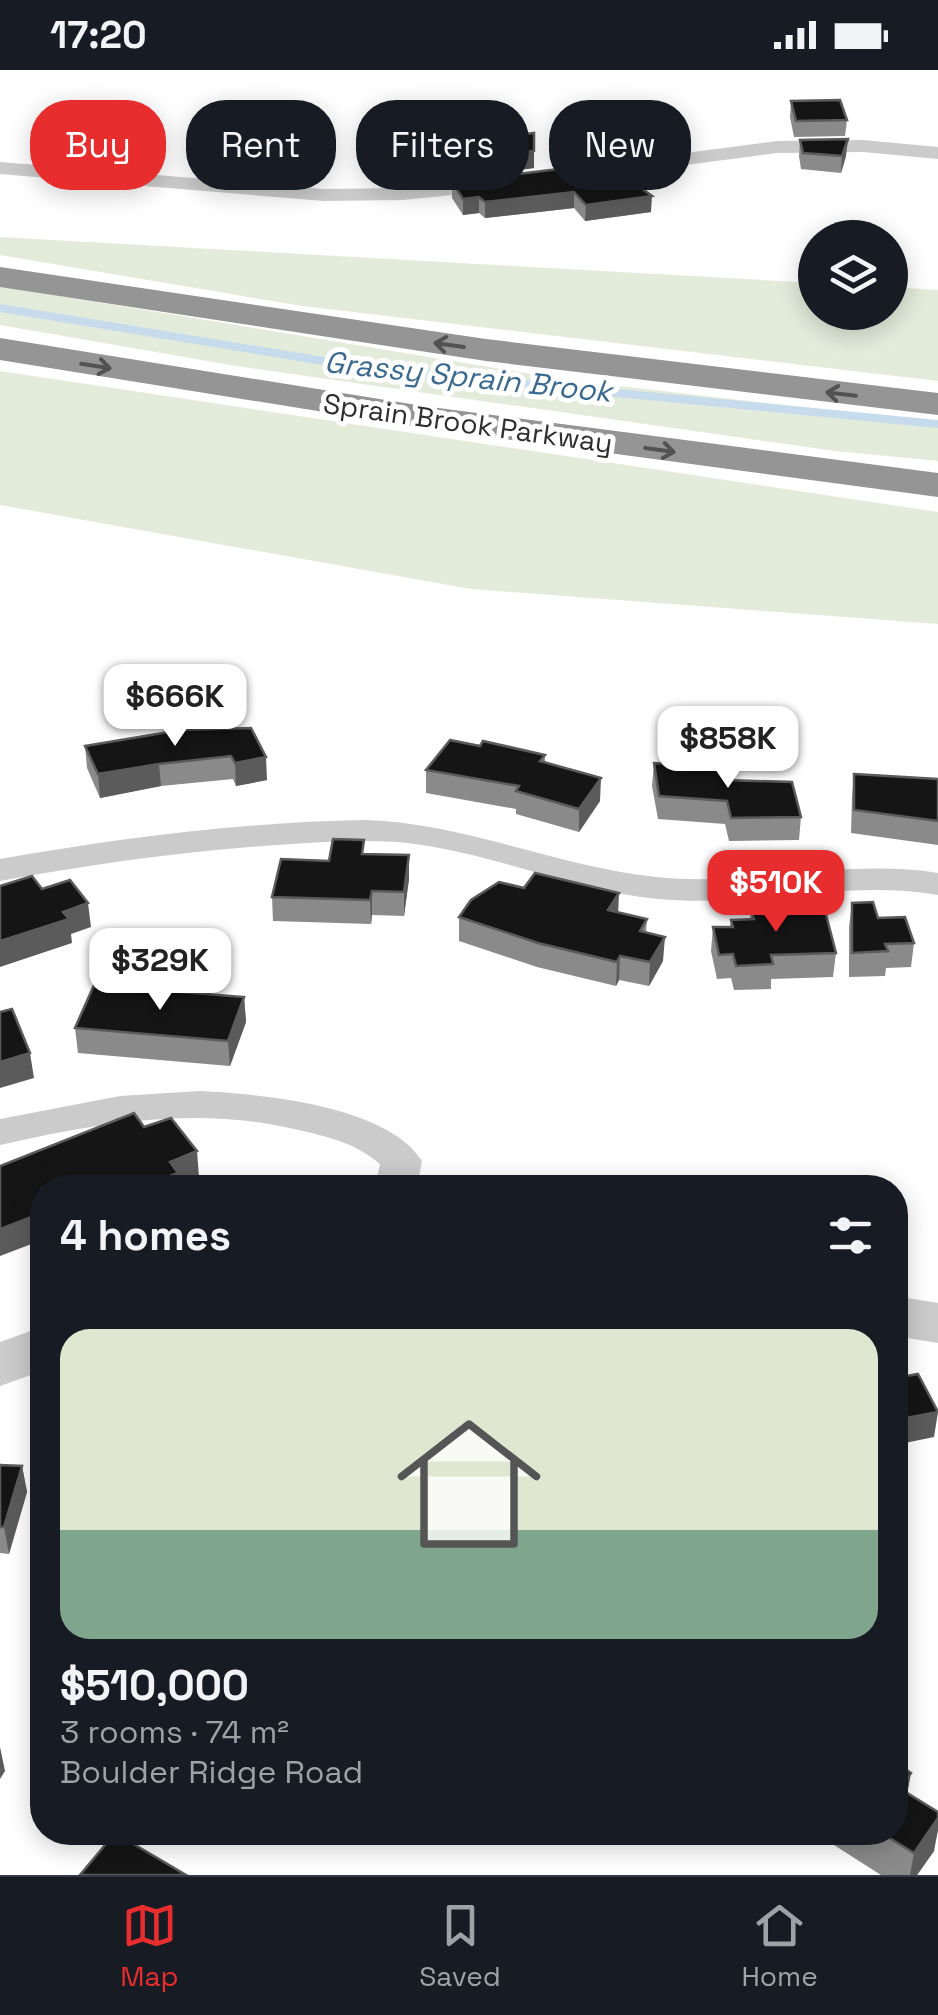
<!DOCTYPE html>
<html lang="en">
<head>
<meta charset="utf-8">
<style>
	body { margin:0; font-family:"Space Grotesk",sans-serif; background:#20242c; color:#f1f3f6; height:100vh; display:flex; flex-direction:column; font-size:38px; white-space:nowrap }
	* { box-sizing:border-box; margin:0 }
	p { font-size:32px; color:#9ea1a6 }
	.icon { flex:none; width:55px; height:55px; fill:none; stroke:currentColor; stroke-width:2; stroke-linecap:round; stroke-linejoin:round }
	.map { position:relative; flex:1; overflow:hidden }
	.details { position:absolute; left:30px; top:1105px; width:878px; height:670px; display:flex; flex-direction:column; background:#171b24; border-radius:40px; box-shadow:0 5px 25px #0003 }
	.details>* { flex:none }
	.guide { position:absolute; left:30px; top:30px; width:880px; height:90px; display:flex; gap:20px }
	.buttons { position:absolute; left:798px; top:150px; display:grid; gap:20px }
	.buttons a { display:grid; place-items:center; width:110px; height:110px; border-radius:50%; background:#171b24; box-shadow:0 5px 25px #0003; font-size:50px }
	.price { position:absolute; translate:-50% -85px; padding:0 22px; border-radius:20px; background:#fff; color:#222; font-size:32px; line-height:65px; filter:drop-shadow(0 2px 5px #0008) }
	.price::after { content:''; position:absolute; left:50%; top:60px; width:30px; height:22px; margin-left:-15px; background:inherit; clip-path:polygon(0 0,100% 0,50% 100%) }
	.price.current { background:#e82d2e; color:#fff }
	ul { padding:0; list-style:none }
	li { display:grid; align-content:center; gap:20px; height:530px; padding:0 30px }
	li+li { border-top:2px solid #363941 }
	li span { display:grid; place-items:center; height:310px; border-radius:30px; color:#555 }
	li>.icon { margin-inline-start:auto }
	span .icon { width:180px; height:180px; fill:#fffc; stroke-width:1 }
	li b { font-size:42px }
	h2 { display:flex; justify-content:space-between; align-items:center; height:120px; padding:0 30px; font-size:42px }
	.chip { padding:0 35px; border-radius:40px; background:#171b24; box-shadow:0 5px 25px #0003; font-size:35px; line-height:90px }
	.chip.current { background:#e82d2e; color:#fff }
	.status { display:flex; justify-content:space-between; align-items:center; height:70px; padding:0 50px; background:#171b24; direction:ltr }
	.status svg { height:28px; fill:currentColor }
	.tabs { display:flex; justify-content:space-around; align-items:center; height:140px; border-top:2px solid #363941; background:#171b24; font-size:28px; color:#9ea1a6 }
	.tabs a { display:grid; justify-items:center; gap:5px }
	.tabs .current { color:#e82d2e }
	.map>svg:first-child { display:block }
	.green { fill:#e3ebdb }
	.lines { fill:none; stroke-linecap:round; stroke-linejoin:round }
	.stream { stroke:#c6dbec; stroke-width:8 }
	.minor { fill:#cbcbcb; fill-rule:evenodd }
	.tertiary { fill:#cbcbcb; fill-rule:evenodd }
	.motorway { fill:#959595; fill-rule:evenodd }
	.wall { fill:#8a8a8a }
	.shaded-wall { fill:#5b5b5b }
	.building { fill:#151515; stroke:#5b5b5b; stroke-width:2.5 }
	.oneway { stroke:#525252 }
	.labels { text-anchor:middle; stroke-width:10; stroke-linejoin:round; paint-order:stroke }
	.far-street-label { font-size:28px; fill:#2e2e2e; stroke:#fff }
	.far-water-label { font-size:30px; font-style:italic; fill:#3b6a91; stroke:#fff }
</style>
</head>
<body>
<div class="status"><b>17:20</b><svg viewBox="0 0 49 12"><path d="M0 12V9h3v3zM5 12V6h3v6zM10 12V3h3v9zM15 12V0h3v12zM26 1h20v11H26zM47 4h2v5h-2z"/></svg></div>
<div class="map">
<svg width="938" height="1805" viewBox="0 0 938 1805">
	<rect width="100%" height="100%" fill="#fff"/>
	<g class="green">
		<polygon points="0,167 815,213 815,242 890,242 890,217 938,220 938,311 302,236 0,185"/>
		<polygon points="0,216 568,310 938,353 938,391 835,381 236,296 0,255"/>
		<polygon points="0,301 938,442 938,554 471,519 0,435"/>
	</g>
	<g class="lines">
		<polyline class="stream" points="0,238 378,300 938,354"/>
		<g class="minor">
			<polygon points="863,70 938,77 938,89 863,82 777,83 563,111 553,105 563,99 777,71"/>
			<polygon points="0,92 324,119 403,118 503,108 513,114 503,120 403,130 324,131 0,104"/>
			<path d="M365 750C466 753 558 797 657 807 751 817 843 788 938 803V825C844 809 752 838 658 829 578 821 502 787 422 775 374 768 326 772 278 775 185 781 92 794 0 811V789C120 768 243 752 365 750Z"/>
			<path d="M200 1021C260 1024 387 1035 422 1091L417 1118H375L380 1094C357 1074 332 1068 303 1061 201 1035 101 1052 0 1075V1049L120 1026Z"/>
		</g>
		<g class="tertiary">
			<polygon points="895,1226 938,1233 938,1273 895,1266"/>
			<polygon points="42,1257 42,1301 0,1316 0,1272"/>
		</g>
		<g class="motorway">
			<polygon points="0,197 486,269 938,323 938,345 486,291 0,217"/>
			<polygon points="0,268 423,336 938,403 938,427 423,358 0,290"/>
		</g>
	</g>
	<g class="wall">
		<polygon points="791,31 847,50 845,66 794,67 790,47"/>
		<polygon points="425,70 482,70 534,98 440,110 425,87"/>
		<polygon points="800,70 846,86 841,103 801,99 799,86"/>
		<polygon points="607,93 651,142 585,151 574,138 485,148 479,143 463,145 452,128 452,112"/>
		<polygon points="251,658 267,710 236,716 233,709 161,716 100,728 87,698 85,676"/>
		<polygon points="480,676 545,685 545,692 600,731 579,762 516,744 516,739 426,723 426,700"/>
		<polygon points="654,693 725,710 801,747 799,770 729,771 725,754 658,749 652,716"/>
		<polygon points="854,704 938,709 938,775 851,763 852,727"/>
		<polygon points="365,784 409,809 404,846 372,845 371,854 273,851 272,827 329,791"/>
		<polygon points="852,833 878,848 914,873 911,897 886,898 885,906 849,907 849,857"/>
		<polygon points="751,839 836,883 833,907 771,909 771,919 734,920 731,908 717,909 711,881 713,857 730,857 731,850 750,849"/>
		<polygon points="618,843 647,849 646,862 663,891 649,916 619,910 616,916 537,897 459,871 459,847"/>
		<polygon points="244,927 246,952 230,996 78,983 75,958"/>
		<polygon points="0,1395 22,1396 27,1422 9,1484 0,1483"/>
		<polygon points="911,1703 907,1723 934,1781 917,1805 881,1805 823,1768 818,1774 800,1762 895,1762"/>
	</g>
	<g class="shaded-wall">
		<polygon points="848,69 846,86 841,103 842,86"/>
		<polygon points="534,81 534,98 440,110 440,93"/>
		<polygon points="574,122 574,138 485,148 485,132"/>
		<polygon points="652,126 651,142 585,151 586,135"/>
		<polygon points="479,127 479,143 463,145 463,129"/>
		<polygon points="266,687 267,710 236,716 235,693"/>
		<polygon points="159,694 161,716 100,728 98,704"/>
		<polygon points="601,708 600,731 579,762 579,739"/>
		<polygon points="409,785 409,809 404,846 404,822"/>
		<polygon points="372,821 372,845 371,854 370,830"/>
		<polygon points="619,823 618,847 608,840"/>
		<polygon points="88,833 91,857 71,864 72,873 0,897 0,871 63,842"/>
		<polygon points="665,867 663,891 649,916 650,892"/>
		<polygon points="620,886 619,910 616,916 617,892"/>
		<polygon points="244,927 246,952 230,996 228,971"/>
		<polygon points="30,983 34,1008 0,1018 0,992"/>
		<polygon points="197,1081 199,1107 179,1114 179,1118 144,1118 143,1116 170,1092"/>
		<polygon points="137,1106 138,1118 108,1118"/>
		<polygon points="42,1143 42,1170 0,1186 0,1159"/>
		<polygon points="938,1342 934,1367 895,1375 895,1350"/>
		<polygon points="22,1396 27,1422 9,1484 4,1457"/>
		<polygon points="0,1677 5,1701 0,1709"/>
		<polygon points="911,1703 904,1741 899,1718"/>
		<polygon points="938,1748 938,1760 934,1781 917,1805 910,1805 914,1783"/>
	</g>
	<g class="building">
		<polygon points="840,30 847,50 796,51 791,31"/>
		<polygon points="534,63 534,81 440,93 425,70 480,66 482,70"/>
		<polygon points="848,69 842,86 803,83 800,70"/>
		<polygon points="607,93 652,126 586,135 574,122 485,132 479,127 463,129 452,112"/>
		<polygon points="251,658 266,687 235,693 231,686 159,694 98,704 85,676 181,660"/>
		<polygon points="450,670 480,676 483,671 545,685 540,691 601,708 579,739 516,721 519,716 426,700"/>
		<polygon points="654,693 723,698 725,710 792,712 801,747 731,748 727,731 659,726"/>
		<polygon points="854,704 938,709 938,751 854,740"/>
		<polygon points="333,769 364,770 362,784 409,785 404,822 372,821 370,830 272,827 281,789 329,791"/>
		<polygon points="535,803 619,823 608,840 647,849 640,861 665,867 650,892 620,886 617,892 538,873 459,847 471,830 499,812 524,818"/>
		<polygon points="32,806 42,819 70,810 88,833 63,842 69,849 0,871 0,816"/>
		<polygon points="873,832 878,848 905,847 914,873 885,874 888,881 852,883 852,833"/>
		<polygon points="824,837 836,883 771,885 773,894 736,896 733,884 719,885 713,857 733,857 731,850 754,849 751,839"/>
		<polygon points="94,915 244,927 228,971 75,958"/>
		<polygon points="12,939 30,983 0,992 0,942"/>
		<polygon points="134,1043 144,1057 171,1048 197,1081 170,1092 178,1103 143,1116 137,1106 108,1118 42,1118 42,1143 0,1159 0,1096"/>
		<polygon points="918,1304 938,1342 895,1350 895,1308"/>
		<polygon points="0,1395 22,1396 4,1457 0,1457"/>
		<polygon points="895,1692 911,1703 899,1718 938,1742 938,1748 914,1783 880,1762 895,1762"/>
		<polygon points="115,1763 186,1805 80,1805"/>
	</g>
	<defs><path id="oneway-shaft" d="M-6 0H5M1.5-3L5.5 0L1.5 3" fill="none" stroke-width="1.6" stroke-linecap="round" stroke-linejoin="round" transform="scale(2.5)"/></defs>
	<g class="oneway">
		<use href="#oneway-shaft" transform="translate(449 275) rotate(-172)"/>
		<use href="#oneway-shaft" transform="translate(96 296) rotate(9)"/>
		<use href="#oneway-shaft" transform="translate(841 324) rotate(-173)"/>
		<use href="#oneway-shaft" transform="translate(660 380) rotate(8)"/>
	</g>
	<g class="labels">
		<g class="far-street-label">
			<text transform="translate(468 353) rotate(8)" y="10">Sprain Brook Parkway</text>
		</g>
		<g class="far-water-label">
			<text transform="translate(468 307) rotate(6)" y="10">Grassy Sprain Brook</text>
		</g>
	</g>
</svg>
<div class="buttons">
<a><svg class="icon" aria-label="layers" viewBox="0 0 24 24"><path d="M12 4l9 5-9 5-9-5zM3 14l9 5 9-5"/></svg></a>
</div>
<b class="price" style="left:175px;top:679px">$666K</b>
<b class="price" style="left:728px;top:721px">$858K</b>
<b class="price current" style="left:776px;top:865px">$510K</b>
<b class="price" style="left:160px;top:943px">$329K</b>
<div class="guide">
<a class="chip current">Buy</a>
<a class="chip">Rent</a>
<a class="chip">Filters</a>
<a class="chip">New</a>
</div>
<section class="details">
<h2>4 homes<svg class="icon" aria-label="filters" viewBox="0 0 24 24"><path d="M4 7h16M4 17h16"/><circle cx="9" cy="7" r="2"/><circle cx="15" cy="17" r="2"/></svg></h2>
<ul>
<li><span style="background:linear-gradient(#dfe7d0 65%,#7fa58c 0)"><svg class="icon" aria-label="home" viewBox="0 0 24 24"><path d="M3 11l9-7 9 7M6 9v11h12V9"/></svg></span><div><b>$510,000</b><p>3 rooms · 74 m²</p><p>Boulder Ridge Road</p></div></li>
</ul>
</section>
</div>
<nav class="tabs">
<a class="current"><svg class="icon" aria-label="map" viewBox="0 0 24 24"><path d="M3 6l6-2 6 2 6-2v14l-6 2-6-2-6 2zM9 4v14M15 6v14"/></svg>Map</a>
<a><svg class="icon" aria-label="saved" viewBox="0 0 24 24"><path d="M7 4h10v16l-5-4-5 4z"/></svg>Saved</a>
<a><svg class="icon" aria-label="home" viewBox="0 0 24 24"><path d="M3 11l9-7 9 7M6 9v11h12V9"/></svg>Home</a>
</nav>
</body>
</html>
